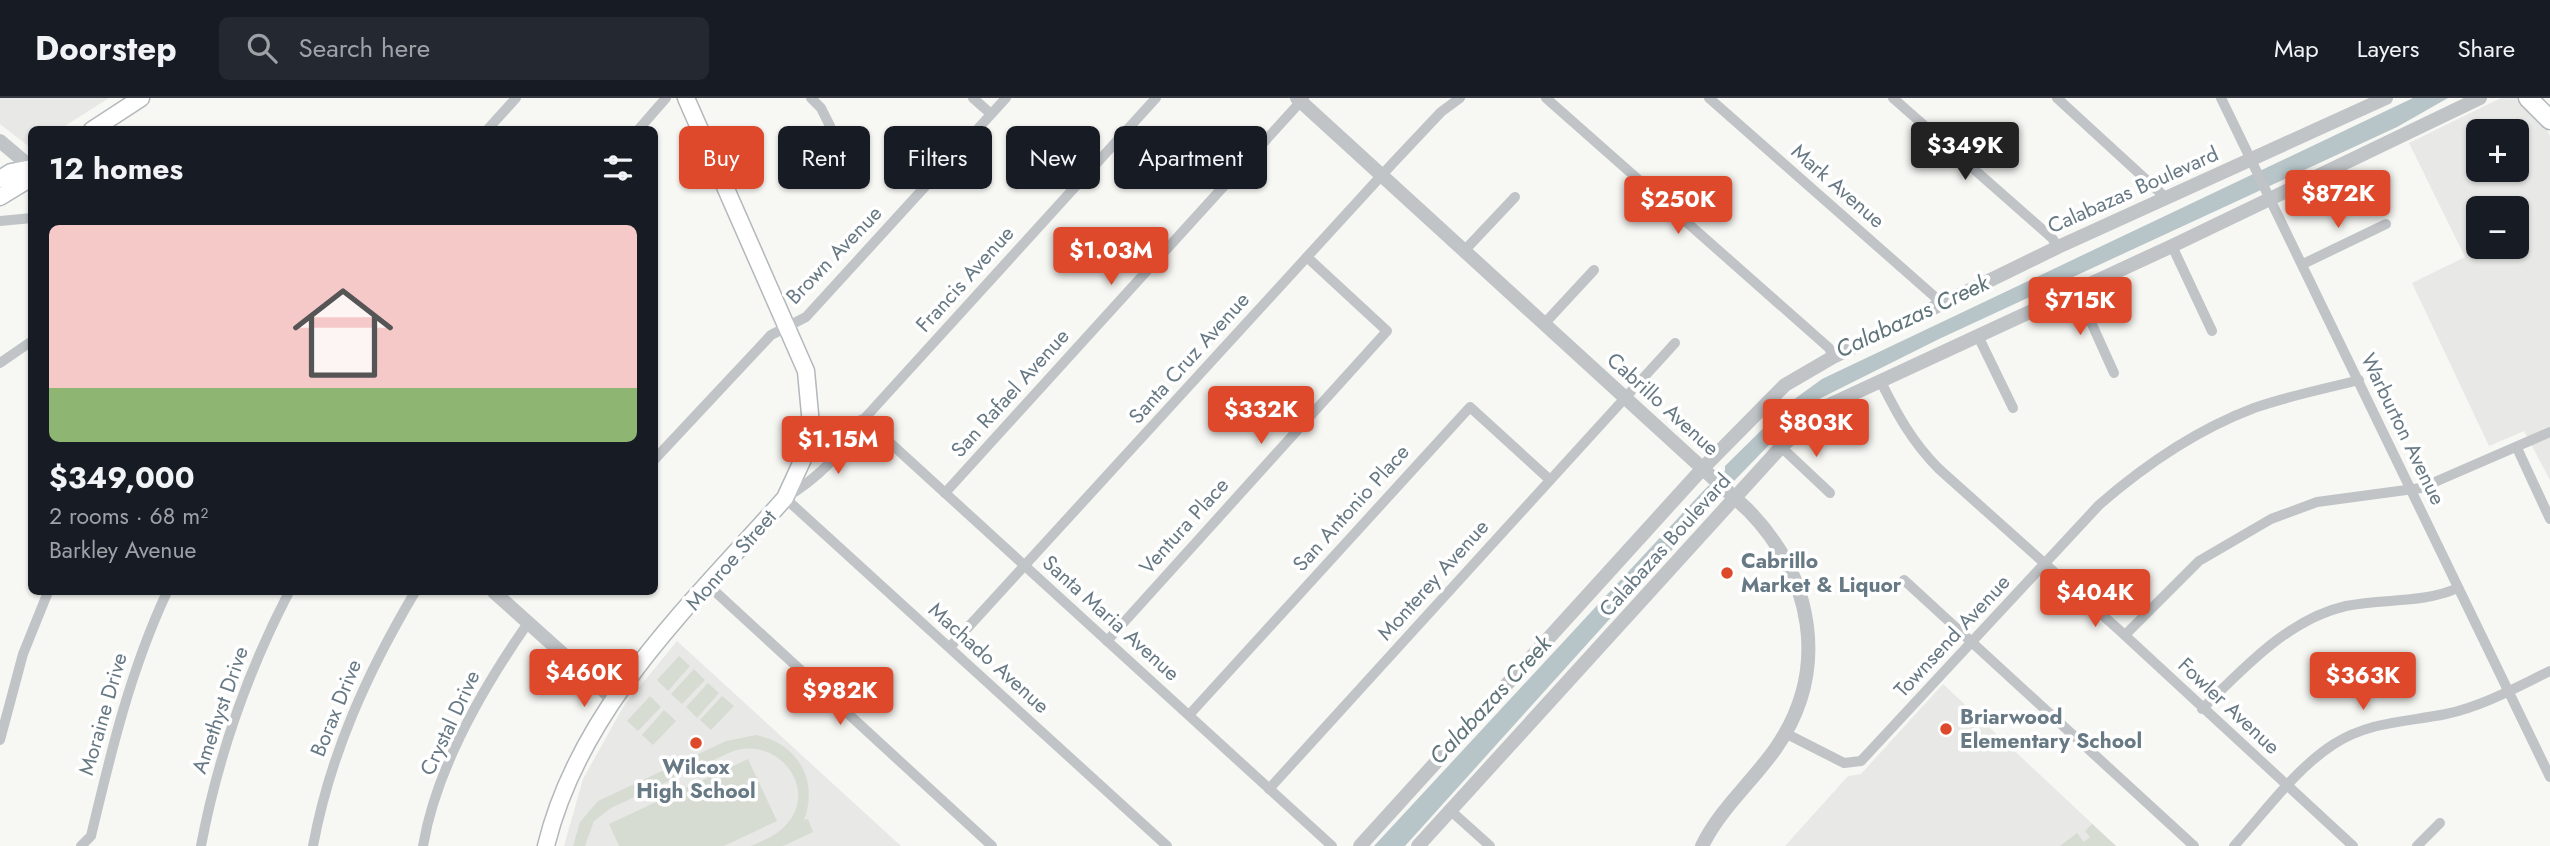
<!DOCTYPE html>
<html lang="en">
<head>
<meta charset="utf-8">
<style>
	body { margin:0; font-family:Jost,sans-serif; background:#242831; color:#f1f3f6; height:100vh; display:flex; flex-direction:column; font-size:26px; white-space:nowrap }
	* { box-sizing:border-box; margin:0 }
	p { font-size:23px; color:#9ea1a6 }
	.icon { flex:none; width:38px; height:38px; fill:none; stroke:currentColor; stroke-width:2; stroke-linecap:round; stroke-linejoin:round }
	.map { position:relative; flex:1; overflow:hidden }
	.drawer { position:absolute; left:28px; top:28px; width:630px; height:469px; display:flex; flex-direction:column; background:#171b24; border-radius:10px; box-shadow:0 2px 5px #0004 }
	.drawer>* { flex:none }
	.guide { position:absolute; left:679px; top:28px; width:665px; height:63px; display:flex; gap:14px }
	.tools { position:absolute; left:2466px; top:21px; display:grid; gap:14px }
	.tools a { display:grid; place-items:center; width:63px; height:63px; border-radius:10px; background:#171b24; box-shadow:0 2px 5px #0004; font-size:35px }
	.price { position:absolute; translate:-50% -60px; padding:0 16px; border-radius:7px; background:#de492c; color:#fff; font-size:23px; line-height:46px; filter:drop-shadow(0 2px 4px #0008) }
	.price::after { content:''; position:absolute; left:50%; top:42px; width:21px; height:16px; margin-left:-10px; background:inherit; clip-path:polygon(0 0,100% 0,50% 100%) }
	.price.on { background:#222; color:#fff }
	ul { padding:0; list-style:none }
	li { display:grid; align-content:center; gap:14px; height:371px; padding:0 21px }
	li span { display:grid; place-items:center; height:217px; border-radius:10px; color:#555 }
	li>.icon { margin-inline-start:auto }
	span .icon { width:126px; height:126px; fill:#fffc; stroke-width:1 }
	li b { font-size:30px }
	h2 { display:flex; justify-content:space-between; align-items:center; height:84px; padding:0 21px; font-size:30px }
	.chip { padding:0 24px; border-radius:10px; background:#171b24; box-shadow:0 2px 5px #0004; font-size:24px; line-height:63px }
	.chip.on { background:#de492c; color:#fff }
	header { display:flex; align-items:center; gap:42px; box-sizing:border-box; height:98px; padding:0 35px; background:#171b24; border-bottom:2px solid #363941 }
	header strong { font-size:33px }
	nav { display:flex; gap:38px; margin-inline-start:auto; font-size:24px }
	.search { width:490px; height:63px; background:#242831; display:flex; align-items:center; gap:18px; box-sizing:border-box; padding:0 24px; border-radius:10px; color:#9ea1a6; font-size:26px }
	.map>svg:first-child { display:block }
	.built { fill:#e8e8e7; fill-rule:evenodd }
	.green { fill:#d7dcd3 }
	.water { fill:#b7c5c8 }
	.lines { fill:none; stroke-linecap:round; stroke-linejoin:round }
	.secondary-casing { stroke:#b2b8bc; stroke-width:19 }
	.primary-casing { stroke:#b3b8bb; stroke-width:21 }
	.minor { stroke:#c0c4c7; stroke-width:10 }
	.tertiary { stroke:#c0c4c7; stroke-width:14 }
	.secondary { stroke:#fff; stroke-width:16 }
	.primary { stroke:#fff; stroke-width:18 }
	.poi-dot { fill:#de492c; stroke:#fff; stroke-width:2.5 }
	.labels { text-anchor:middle; stroke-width:7; stroke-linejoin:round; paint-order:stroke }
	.street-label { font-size:21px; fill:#677984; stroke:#fff }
	.poi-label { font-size:21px; font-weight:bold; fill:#677984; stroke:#fff; text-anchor:start }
	.water-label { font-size:23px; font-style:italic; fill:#5e7479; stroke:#fff }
</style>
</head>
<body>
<header>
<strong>Doorstep</strong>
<div class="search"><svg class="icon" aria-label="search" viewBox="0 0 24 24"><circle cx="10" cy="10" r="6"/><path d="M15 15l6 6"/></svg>Search here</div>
<nav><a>Map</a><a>Layers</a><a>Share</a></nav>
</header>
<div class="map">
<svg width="2550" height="748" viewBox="0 0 2550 748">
	<rect width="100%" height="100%" fill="#f7f7f4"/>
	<g class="built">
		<polygon points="0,0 109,0 60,31 32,32 31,50 0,26"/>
		<path d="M2501 0H2532L2550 38V382L2524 333 2489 348 2412 185 2465 159 2409 45ZM2478 33H2516V72H2478ZM2478 110H2516V149H2478Z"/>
		<polygon points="677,543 901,748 564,748 583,681 623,609"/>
		<polygon points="1943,586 2116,748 1785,748 1848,678 1861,676"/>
	</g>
	<g class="green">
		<polygon points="679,558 690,568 668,593 657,582"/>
		<polygon points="694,571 705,582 682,606 671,596"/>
		<polygon points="708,585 719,595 697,620 686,609"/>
		<polygon points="650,598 661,609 638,633 627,623"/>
		<polygon points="722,598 734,608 711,632 700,622"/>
		<polygon points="664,612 676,623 653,647 642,637"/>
		<path d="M756 637C798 645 819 683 804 722L808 721 813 734 783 748H751C762 743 775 738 784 729 822 692 777 636 731 654L611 710 594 723 585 748H573L580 724 598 703 726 643Z"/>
		<polygon points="748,661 777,723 724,748 619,748 609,726"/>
		<polygon points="2092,726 2116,748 2060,748 2077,735 2084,744 2090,739 2085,733"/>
	</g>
	<polygon class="water" points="2413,0 2448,0 2397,29 1939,241 1817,302 1800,315 1735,382 1405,748 1374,748 1705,391 1725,373 1725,368 1789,305 1822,281"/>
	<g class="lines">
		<g class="secondary-casing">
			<g id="secondary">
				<polyline points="92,32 141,0"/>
				<polyline points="0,81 11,74 32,70"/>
				<polyline points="0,99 23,85 31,70"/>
				<path d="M546 748C580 608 693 504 785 400L803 361 811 327 806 273 686 0"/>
			</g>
		</g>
		<g class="primary-casing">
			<polyline id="primary" points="2528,0 2550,22"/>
		</g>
		<g class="minor">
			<polyline points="811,0 821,10 830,28"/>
			<polyline points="973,0 991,16"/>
			<polyline points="1546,0 1829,250 1833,259"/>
			<polyline points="1709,0 1935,199 1939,207"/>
			<polyline points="1893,0 2052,140 2058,149"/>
			<polyline points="2057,0 2166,100"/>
			<polyline points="2221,0 2550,679"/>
			<polyline points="487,32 516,0"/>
			<polyline points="638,32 666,0"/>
			<polyline points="0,123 32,120"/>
			<polyline points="2172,148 2212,233"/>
			<polyline points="1464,153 1515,99"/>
			<polyline points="2303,166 2386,126"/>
			<polyline points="2076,191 2114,275"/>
			<polyline points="1544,226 1594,172"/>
			<polyline points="1978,238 2013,310"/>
			<polyline points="0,265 32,243"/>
			<path d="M1880 282C1897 316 1912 344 1939 371L2118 531 2353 748"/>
			<polyline points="864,321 1332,748"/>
			<path d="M859 325C843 356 815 382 785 400L1167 748"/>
			<polyline points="811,327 845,328 864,321 1156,0"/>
			<polyline points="1781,349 1830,395"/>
			<polyline points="2517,350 2550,421"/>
			<polyline points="654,362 771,237 806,219 1006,0"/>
			<polyline points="945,395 1304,0"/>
			<polyline points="1904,482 2194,748"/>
			<polyline points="708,487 992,748"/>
			<polyline points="2125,537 2199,463 2271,421 2317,404 2421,390 2550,334"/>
			<polyline points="1107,543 1387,233 1307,159"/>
			<polyline points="950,549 1392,66 1441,14 1460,0"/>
			<path d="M2202 611C2243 571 2288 521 2346 508 2385 500 2421 506 2458 490"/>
			<polyline points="1189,617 1470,309 1550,382"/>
			<path d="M1785 635 1844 665 1861 663 2099 407C2146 366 2196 332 2254 310 2288 298 2324 291 2359 282"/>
			<polyline points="0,642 23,556 48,494"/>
			<polyline points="1269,691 1675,245"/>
			<polyline points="1451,713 1490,748"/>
			<path d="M81 748 91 738C111 654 130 573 167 494"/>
			<path d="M201 748C218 658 247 575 289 494"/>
			<path d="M313 748C330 656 368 573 415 494"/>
			<path d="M423 748C436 671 484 588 528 525"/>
			<path d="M2234 748C2265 714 2295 671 2334 646 2370 623 2407 624 2446 616 2483 608 2517 589 2550 573"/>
			<polyline points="2417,748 2440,725"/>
		</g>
		<g class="tertiary">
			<path d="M1297 0 1748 412C1812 478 1831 570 1776 650 1753 683 1720 711 1702 748"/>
			<polyline points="0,43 32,70"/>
			<polyline points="494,494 612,600"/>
			<polyline points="1360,748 1703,370 1785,287 1833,259 2058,149 2386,0"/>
			<polyline points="1418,748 1781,349 1829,307 2172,148 2480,0"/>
		</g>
		<use href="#secondary" class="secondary"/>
		<use href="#primary" class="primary"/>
	</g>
	<g class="poi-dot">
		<circle cx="1727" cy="475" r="7"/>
		<circle cx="1946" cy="631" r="7"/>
		<circle cx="696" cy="645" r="7"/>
	</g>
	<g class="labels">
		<g class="street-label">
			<text transform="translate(1838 88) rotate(41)" y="7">Mark Avenue</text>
			<text transform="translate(2133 92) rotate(-24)" y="7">Calabazas Boulevard</text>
			<text transform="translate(834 157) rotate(-46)" y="7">Brown Avenue</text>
			<text transform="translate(965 181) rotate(-48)" y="7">Francis Avenue</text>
			<text transform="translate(1189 260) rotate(-48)" y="7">Santa Cruz Avenue</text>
			<text transform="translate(1010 295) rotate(-48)" y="7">San Rafael Avenue</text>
			<text transform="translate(1663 306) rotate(42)" y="7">Cabrillo Avenue</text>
			<text transform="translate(2403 331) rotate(64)" y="7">Warburton Avenue</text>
			<text transform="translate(1351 410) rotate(-48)" y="7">San Antonio Place</text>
			<text transform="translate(1184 428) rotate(-48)" y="7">Ventura Place</text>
			<text transform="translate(1665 447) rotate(-48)" y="7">Calabazas Boulevard</text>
			<text transform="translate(731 462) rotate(-49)" y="7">Monroe Street</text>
			<text transform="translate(1433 482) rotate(-48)" y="7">Monterey Avenue</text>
			<text transform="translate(1111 520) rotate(42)" y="7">Santa Maria Avenue</text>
			<text transform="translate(1952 538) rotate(-47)" y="7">Townsend Avenue</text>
			<text transform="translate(989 560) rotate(42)" y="7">Machado Avenue</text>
			<text transform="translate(2229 608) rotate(43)" y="7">Fowler Avenue</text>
			<text transform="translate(336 610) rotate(-68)" y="7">Borax Drive</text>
			<text transform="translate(220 612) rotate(-71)" y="7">Amethyst Drive</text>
			<text transform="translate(103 616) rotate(-74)" y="7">Moraine Drive</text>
			<text transform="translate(450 625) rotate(-65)" y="7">Crystal Drive</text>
		</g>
		<g class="poi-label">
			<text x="1741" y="470">Cabrillo<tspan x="1741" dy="24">Market &amp; Liquor</tspan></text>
			<text x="1960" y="626">Briarwood<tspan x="1960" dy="24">Elementary School</tspan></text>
			<text x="696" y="676" text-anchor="middle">Wilcox<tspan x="696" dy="24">High School</tspan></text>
		</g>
		<g class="water-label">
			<text transform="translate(1912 218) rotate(-25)" y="8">Calabazas Creek</text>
			<text transform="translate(1490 602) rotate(-47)" y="8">Calabazas Creek</text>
		</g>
	</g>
</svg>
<div class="tools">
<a>+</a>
<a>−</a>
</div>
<b class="price on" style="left:1965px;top:84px">$349K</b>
<b class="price" style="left:2338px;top:132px">$872K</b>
<b class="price" style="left:1678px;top:138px">$250K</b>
<b class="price" style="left:1111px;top:189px">$1.03M</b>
<b class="price" style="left:2080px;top:239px">$715K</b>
<b class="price" style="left:1261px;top:348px">$332K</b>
<b class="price" style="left:1816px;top:361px">$803K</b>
<b class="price" style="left:838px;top:378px">$1.15M</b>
<b class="price" style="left:2095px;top:531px">$404K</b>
<b class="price" style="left:584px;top:611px">$460K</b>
<b class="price" style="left:2363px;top:614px">$363K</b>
<b class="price" style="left:840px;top:629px">$982K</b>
<div class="guide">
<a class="chip on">Buy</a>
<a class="chip">Rent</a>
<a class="chip">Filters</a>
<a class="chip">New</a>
<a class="chip">Apartment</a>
</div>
<section class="drawer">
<h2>12 homes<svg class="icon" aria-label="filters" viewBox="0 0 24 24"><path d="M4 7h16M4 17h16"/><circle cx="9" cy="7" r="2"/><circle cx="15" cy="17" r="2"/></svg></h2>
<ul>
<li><span style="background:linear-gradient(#f6c9c9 75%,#8fb573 0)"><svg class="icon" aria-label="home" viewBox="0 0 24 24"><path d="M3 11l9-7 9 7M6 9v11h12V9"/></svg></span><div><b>$349,000</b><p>2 rooms · 68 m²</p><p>Barkley Avenue</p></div></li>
</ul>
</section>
</div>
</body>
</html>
